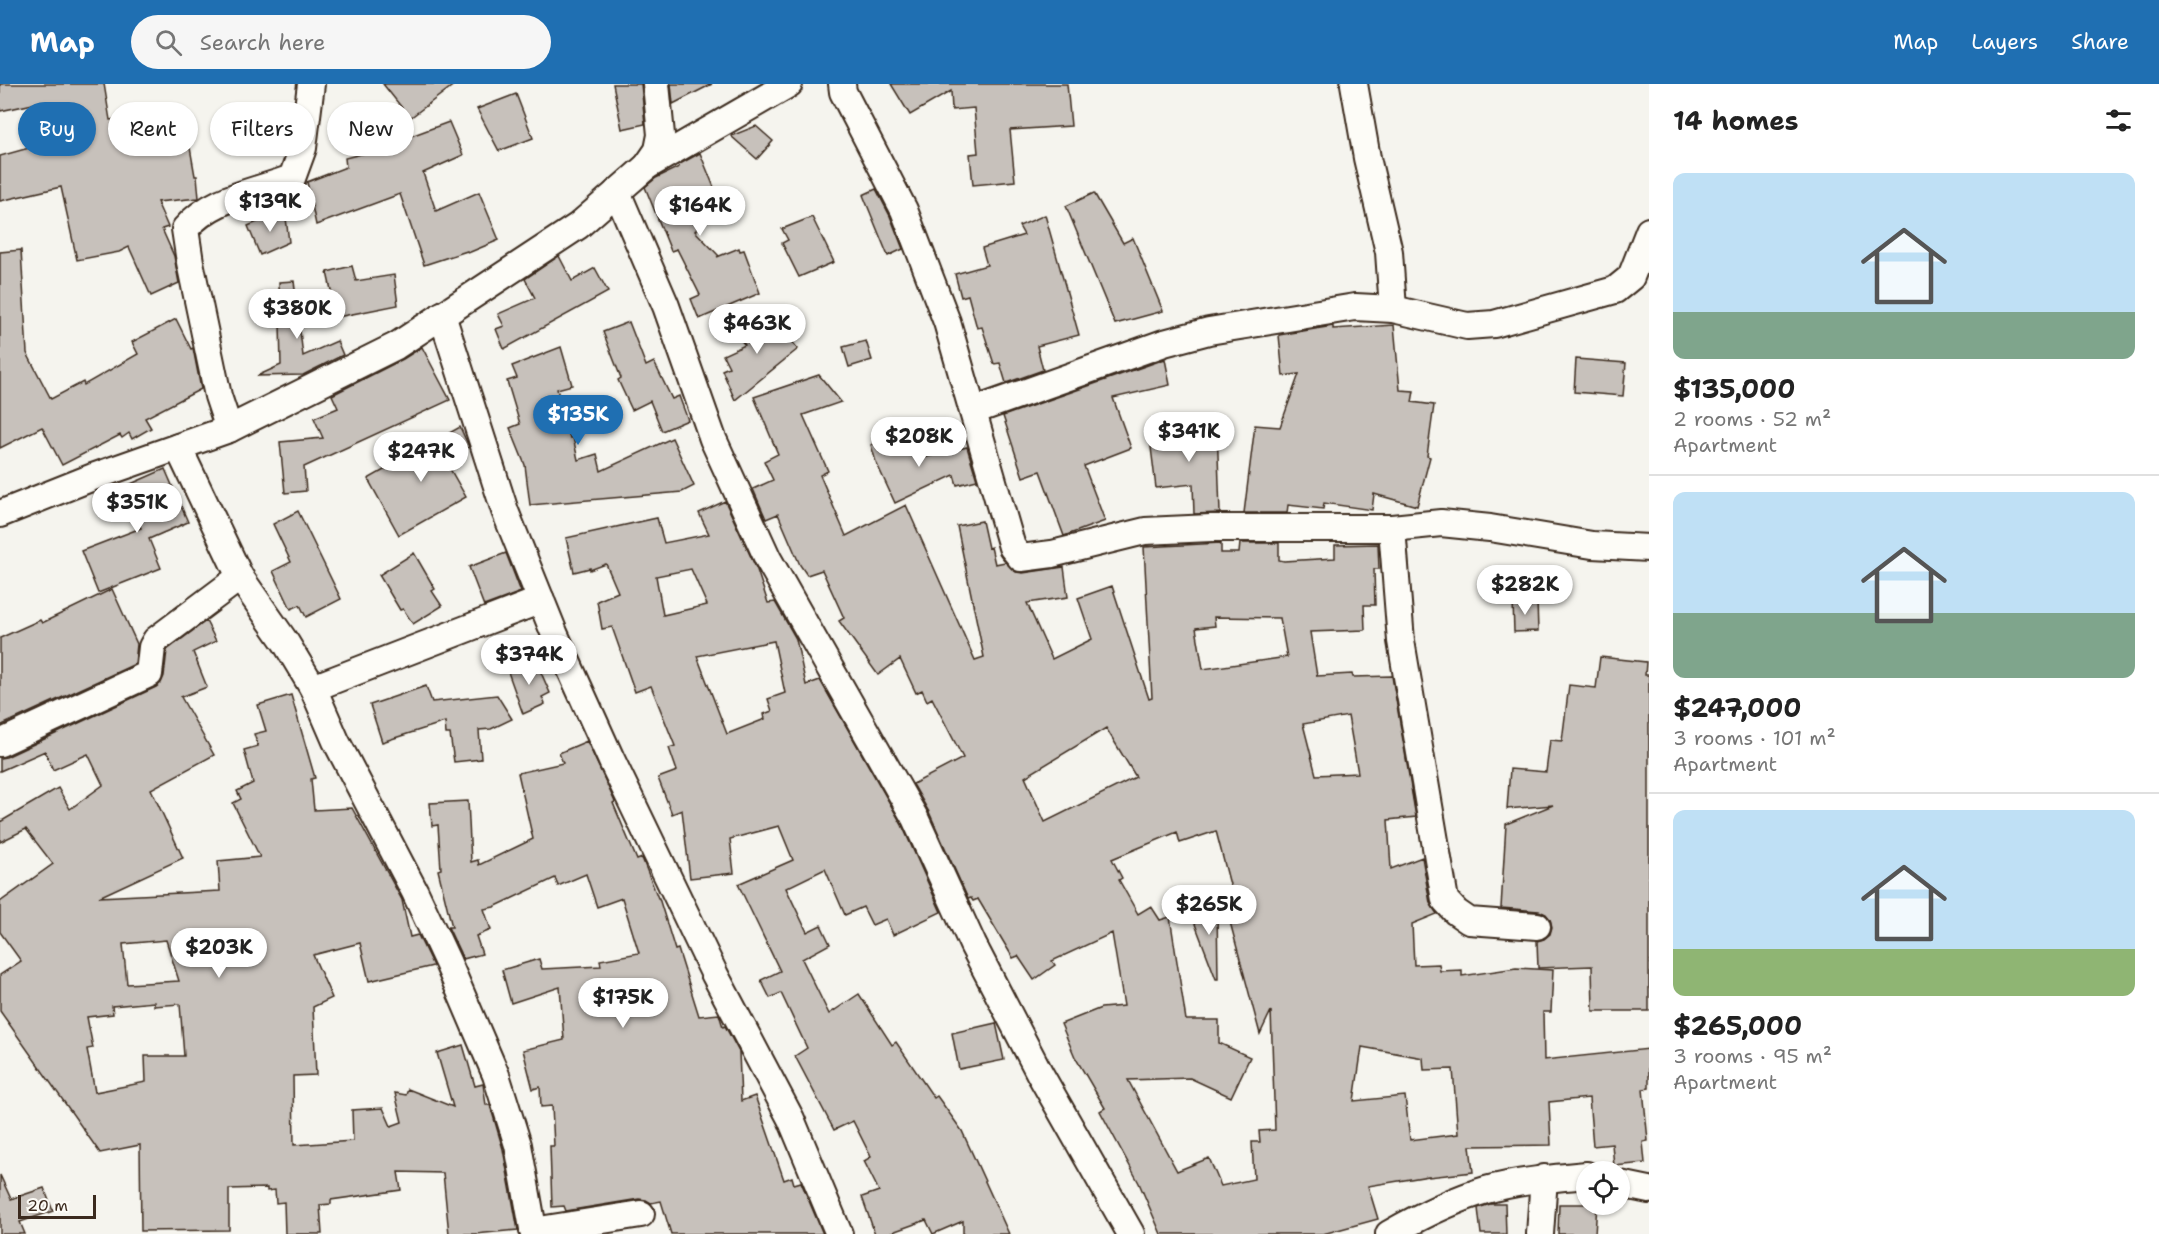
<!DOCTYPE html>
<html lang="en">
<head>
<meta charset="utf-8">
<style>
	body { margin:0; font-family:"Shantell Sans",sans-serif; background:#f6f6f6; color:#222; height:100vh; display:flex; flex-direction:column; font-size:22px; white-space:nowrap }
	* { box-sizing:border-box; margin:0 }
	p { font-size:20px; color:#767676 }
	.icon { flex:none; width:33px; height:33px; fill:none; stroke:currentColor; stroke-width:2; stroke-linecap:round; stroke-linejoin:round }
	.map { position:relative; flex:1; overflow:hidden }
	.drawer { display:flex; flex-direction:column; background:#fff; width:510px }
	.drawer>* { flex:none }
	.banner { position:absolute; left:18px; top:18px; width:570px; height:54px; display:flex; gap:12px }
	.fabs { position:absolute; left:1576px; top:1077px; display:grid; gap:12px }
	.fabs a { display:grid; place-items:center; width:54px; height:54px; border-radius:50%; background:#fff; box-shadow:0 2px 4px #0004; font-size:30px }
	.scale { position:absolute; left:18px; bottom:15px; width:78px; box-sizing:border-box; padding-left:6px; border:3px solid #3b2a1e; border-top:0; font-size:16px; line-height:21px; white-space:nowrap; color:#3b2a1e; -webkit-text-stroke:4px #fdfcf7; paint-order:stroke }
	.price { position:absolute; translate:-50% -51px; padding:0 14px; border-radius:21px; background:#fff; color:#222; font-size:20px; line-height:39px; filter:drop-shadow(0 2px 3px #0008) }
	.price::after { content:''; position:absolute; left:50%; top:36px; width:18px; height:14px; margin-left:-9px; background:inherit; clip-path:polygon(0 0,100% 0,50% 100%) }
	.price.current { background:#1f6fb2; color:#fff }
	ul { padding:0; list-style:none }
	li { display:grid; align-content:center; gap:12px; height:318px; padding:0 24px }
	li+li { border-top:2px solid #e0e0e0 }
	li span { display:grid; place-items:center; height:186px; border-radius:12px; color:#555 }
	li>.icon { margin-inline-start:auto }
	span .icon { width:108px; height:108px; fill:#fffc; stroke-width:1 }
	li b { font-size:26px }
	h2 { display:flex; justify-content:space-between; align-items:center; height:72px; padding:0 24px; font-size:26px }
	.pill { padding:0 21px; border-radius:27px; background:#fff; box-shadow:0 2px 4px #0004; font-size:21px; line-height:54px }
	.pill.current { background:#1f6fb2; color:#fff }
	header { display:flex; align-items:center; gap:36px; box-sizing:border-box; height:84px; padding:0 30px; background:#1f6fb2; color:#fff }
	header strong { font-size:28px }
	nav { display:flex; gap:33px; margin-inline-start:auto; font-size:21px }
	.search { width:420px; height:54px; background:#f6f6f6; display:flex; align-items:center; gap:15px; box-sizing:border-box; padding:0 21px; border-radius:33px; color:#767676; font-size:22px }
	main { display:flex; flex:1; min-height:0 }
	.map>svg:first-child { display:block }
	.building { fill:#c7c1bb; stroke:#3b2a1e; stroke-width:1.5; fill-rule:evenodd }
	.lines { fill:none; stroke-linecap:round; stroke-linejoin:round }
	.minor-casing { stroke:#3b2a1e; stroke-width:30 }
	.minor { stroke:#fdfcf7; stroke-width:26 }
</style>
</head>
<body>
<header>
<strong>Map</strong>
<div class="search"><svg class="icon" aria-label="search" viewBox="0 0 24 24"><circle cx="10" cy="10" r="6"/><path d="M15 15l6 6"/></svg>Search here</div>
<nav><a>Map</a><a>Layers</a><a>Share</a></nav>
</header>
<main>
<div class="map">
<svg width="1649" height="1150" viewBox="0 0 1649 1150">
	<rect width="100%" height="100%" fill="#f5f4ee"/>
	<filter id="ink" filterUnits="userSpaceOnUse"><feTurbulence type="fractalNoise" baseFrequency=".0167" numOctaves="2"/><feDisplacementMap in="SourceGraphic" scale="12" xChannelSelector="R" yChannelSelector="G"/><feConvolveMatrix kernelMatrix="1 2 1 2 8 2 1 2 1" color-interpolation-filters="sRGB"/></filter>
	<g filter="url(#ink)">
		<g class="building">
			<polygon points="0,0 104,0 110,36 183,24 195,92 197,92 199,114 157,118 168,143 162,145 174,172 179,199 151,212 129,163 119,168 77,176 61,103 0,117 0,72 54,57 43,18 0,27"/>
			<polygon points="383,0 455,0 410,34"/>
			<polygon points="613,0 641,0 645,40 622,45"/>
			<polygon points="671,0 712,0 673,20"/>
			<polygon points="891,0 1067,0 1071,42 1010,46 1015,97 973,101 970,70 978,69 974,24 952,26 951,7 910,31"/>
			<polygon points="516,10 533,54 499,67 477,25"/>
			<polygon points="449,38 463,71 423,89 436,127 479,108 499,156 468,169 467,167 424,181 400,110 316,141 307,98 346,83 345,74 365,69"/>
			<polygon points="756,42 773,57 757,75 731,52"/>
			<polygon points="700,69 720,118 695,147 719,172 717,173 739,164 740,167 744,166 760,209 699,235 691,215 700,211 677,165 671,167 645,103 656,94 679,83 678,81"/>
			<polygon points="876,105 890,132 903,165 888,172 863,111"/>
			<polygon points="1094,109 1123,159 1133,154 1163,227 1115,240 1066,122"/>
			<polygon points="285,126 289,158 260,171 248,142"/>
			<polygon points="1045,131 1079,251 1037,262 1043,286 1006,299 1000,279 994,280 982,243 977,244 968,211 961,213 955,190 987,181 982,164 1024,151 1019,142"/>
			<polygon points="812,133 834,178 799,193 782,159 788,156 782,145"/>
			<polygon points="21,166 27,269 51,315 83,298 84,301 138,270 132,258 176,235 191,265 193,264 201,305 145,334 151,344 132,355 129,349 122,354 120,351 62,381 42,343 0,364 0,168"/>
			<polygon points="559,172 572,197 595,184 608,208 504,265 496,245 504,242 498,230 535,214 525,195"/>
			<polygon points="352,182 356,197 394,191 398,221 337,233 327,188"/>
			<polygon points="294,197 303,272 337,257 343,271 303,291 257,292 281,281 279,198"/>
			<polygon points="768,228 798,265 735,316 722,286 729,283 723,271 745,261 739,254"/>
			<polygon points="629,238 646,282 654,278 672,315 679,312 688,336 662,347 650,317 632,326 618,296 621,294 603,248"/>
			<polygon points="1394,241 1400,306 1414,307 1412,318 1434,321 1427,372 1430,373 1417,422 1374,410 1372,426 1324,419 1323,425 1288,421 1287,429 1244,429 1255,341 1280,343 1299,290 1283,292 1279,251 1333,242 1333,245"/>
			<polygon points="866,257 872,276 849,283 843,263"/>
			<polygon points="422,263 450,316 304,383 306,407 285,409 280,358 323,354 314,334 338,324 332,311 403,275"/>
			<polygon points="561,263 572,301 557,305 570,354 573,353 578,376 597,370 601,387 672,354 694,402 682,408 530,421 525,381 510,344 520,340 507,297 517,294 512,282"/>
			<polygon points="1165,275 1170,301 1113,314 1131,364 1084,382 1105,437 1064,452 1040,387 1023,393 1003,332"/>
			<polygon points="1576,275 1626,279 1623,312 1574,308"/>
			<path d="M819 291 841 318 803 331 828 387 820 391 846 452 906 421 975 576 984 573 957 442 982 437 988 464 991 463 995 480 1005 478 1016 488 1023 489 1064 483 1068 513 1027 519 1052 575 1092 555 1078 514 1112 502 1149 615 1152 614 1144 463 1221 459V469H1239L1240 459H1279V476L1284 477 1335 474V461L1378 460 1379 485H1374L1375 521H1364L1365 546 1310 548 1317 592 1352 590 1353 593 1392 592 1416 733 1388 736 1391 785 1422 773 1430 819 1437 830 1412 840 1414 881 1439 880 1440 887 1462 886V892L1516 884 1553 886 1551 928H1543L1544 976 1649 965V1004L1643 1005 1648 1057 1643 1058 1645 1079 1614 1082 1612 1060 1593 1062 1589 1014 1549 1018 1551 1061 1470 1062 1473 1088 1429 1093V1092L1368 1102 1378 1135 1323 1150H1161L1139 1099 1100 1027 1105 1024 1075 973 1061 940 1101 924 1124 922 1112 849 1052 877 1055 881 1034 896 1018 872 1013 874 978 815 973 817 971 814 968 815 929 728 913 700 963 674 932 614 927 617 922 606 916 609 900 575 878 591 839 537 844 534 822 486 807 491 800 481 778 430 766 435 753 405 773 396 764 377 778 370 754 313ZM1214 533 1280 534 1287 573 1203 585 1196 544 1215 542ZM1348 632 1358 689 1316 691 1303 640ZM1106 644 1136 693 1045 738 1025 693ZM1216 747 1235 820 1226 823 1260 950 1271 927 1275 1046 1259 1047 1260 1058H1252L1254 1095 1221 1102 1209 1074 1177 1087 1128 996 1190 994 1231 1013 1250 973 1219 959V936H1186L1170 833 1160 836 1151 822 1138 830 1119 796 1122 794 1112 775 1177 748 1180 759ZM1362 963 1423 974 1424 986 1453 985 1458 1050 1410 1056 1405 1012 1354 1017Z"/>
			<polygon points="1217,342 1220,429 1194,430 1193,400 1156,404 1149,347 1177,343"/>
			<polygon points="460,343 469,363 445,376 466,413 399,451 368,395"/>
			<polygon points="897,349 906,371 915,367 919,375 967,363 977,396 957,401 954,391 895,419 876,378 871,361"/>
			<polygon points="165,385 188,438 149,455 161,484 98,509 81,467 141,444 124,403"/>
			<path d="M725 417 757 486 768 519 775 518 796 555 806 601 820 596 902 741 941 828 893 851 886 835 872 841 863 823 845 831 825 785 786 804 807 848 821 841 830 860 802 875 829 930 859 910 892 961 896 958 934 1014 937 1012 962 1047 1009 1150H963V1137L933 1150 926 1136 887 1150H875L862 1113 879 1107 864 1077 871 1073 853 1037 834 1046 795 972 807 964 781 909 770 914 761 896 780 887 738 800 793 776 779 742 730 755 734 789 690 794 682 726 672 730 658 694 677 687 669 664 675 662 651 602 635 608 612 543 602 545 597 517 618 508 606 480 590 486V484L574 488 566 454 657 434 664 459 709 450 699 429ZM691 485 707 521 663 531 656 492ZM774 557 785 609 768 615 772 627 764 630 765 635 727 650 697 572Z"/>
			<polygon points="298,427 341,515 306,533 300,521 291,525 273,487 291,478 273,440"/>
			<polygon points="414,469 435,505 432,507 442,522 413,540 403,525 400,526 379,491"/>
			<polygon points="506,469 521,508 484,522 469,483"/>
			<polygon points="112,505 137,560 135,580 0,642 0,554 40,536 42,539"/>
			<polygon points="1513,517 1537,517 1538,547 1514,548"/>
			<path d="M206 537 216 557 193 568 207 603 181 613 214 671 151 705 183 774 99 813 220 807 218 777 260 773 233 719 241 715 237 707 253 699 244 666 258 662 254 650 266 647 258 621 291 611 315 694 311 695 314 726 352 724 402 816 410 853 418 851 433 882 369 897 360 859 313 871 332 914 313 923 316 991 293 992 294 1061 353 1057 352 1026 383 1024 391 1042 402 1038 395 1009 406 1011 408 1005 453 1023 437 969 463 961 475 1002 483 1000 486 1021H490L503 1065 518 1146 475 1150H449L443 1089 398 1088 401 1106 331 1116V1120L320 1121 322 1150H285L284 1118 276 1119 275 1106 267 1107V1104L229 1105V1146L141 1147 140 1061 100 1069 0 927V891L21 877 0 848V818L53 780 26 745 0 758V738L58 704 70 725 103 701 88 670 53 686 45 667 0 687V674L6 673 156 603 161 599 164 592 167 566ZM166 856 179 897 127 900 123 860ZM154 918V922L180 920 184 972H145L146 998 95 1008 87 965 93 964 87 933 113 930 112 922Z"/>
			<polygon points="1600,573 1646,578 1645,591 1649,591 1649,927 1593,927 1592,882 1538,884 1537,857 1544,855 1550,850 1552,843 1550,835 1546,830 1539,827 1501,824 1506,740 1553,721 1507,725 1510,685 1546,688 1550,656 1562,657 1569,601 1596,604"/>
			<polygon points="535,575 550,609 542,613 545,620 523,630 508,588"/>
			<polygon points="426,602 432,618 497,611 512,635 491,645 479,646 481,675 454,678 450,650 446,650 445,638 382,658 370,621"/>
			<polygon points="587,657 615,718 613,719 637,776 642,774 658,814 659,814 675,866 678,865 699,932 719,930 723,943 725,942 739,968 741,1017 755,1012 784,1096 792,1093 794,1100 801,1098 823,1150 671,1150 661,1117 651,1119 646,1116 639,1115 566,1127 564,1122 552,1123 550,1062 554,1062 552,1022 541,1023 540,1003 533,1005 523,966 564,956 560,903 511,919 502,886 539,875 542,885 601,882 600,876 639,869 622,814 597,823 586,790 558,802 555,794 494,823 484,825 491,846 476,852 482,870 463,875 448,843 452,843 438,786 441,785 438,741 432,742 430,719 468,717 471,778 478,776 479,781 533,755 518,689 563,679 559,669"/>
			<polygon points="1217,825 1218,895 1216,895 1192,832"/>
			<polygon points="996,939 1004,976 959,985 952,949"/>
			<polygon points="0,1091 11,1115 44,1104 53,1127 20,1138 25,1150 0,1150"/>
			<polygon points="1490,1120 1505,1120 1506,1150 1481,1150 1478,1124"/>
			<polygon points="1559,1120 1597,1120 1595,1150 1558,1150"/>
		</g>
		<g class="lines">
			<g class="minor-casing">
				<g id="minor">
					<polyline points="842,0 843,8 904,126 947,238 1012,463 1021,474 1052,470 1145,447 1211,444 1392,444 1441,439 1490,444 1592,461 1649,464"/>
					<polyline points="1354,0 1367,74 1389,168 1393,225"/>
					<polyline points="647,82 789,0"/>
					<polyline points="617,108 666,222 713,355 768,475 915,734 973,861 1040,990 1131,1150"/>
					<polyline points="442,231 505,427 555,551 611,675 715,891 791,1035 839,1150"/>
					<polyline points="973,327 1164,259 1209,247 1355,223 1393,225 1467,242 1494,240 1615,206 1631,193 1649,147"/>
					<path d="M229 345 218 312 190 178 185 145C212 113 255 108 292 94L303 64 311 0"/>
					<polyline points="178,363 240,493 286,559 313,604 336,657 415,808 448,879 496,991 518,1061 534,1150"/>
					<polyline points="0,430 93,393 229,345 396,262 578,142 647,82 658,66 661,51 656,0"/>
					<polyline points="1392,444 1401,557 1445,816 1456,828 1469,837 1537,842"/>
					<polyline points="313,604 541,516"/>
					<polyline points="0,659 149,590 152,563 156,556 240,493"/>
					<polyline points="1620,1100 1649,1106"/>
					<polyline points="533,1147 641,1130"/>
					<path d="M1389 1150C1419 1133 1452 1116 1486 1106 1519 1097 1553 1094 1587 1091"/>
					<polyline points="1540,1150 1544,1094"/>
				</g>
			</g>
			<use href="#minor" class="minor"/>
		</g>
	</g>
</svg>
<div class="fabs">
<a><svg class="icon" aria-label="locate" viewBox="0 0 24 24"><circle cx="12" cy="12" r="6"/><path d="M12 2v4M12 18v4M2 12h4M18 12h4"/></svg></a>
</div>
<div class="scale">20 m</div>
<b class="price" style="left:270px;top:149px">$139K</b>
<b class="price" style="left:700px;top:153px">$164K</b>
<b class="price" style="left:297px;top:256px">$380K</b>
<b class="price" style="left:757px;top:271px">$463K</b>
<b class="price current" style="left:578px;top:362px">$135K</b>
<b class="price" style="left:1189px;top:379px">$341K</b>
<b class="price" style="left:919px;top:384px">$208K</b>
<b class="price" style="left:421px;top:399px">$247K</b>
<b class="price" style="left:137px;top:450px">$351K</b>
<b class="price" style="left:1525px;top:532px">$282K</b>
<b class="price" style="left:529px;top:602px">$374K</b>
<b class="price" style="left:1209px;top:852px">$265K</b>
<b class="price" style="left:219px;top:895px">$203K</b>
<b class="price" style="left:623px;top:945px">$175K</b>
<div class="banner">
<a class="pill current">Buy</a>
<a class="pill">Rent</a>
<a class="pill">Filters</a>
<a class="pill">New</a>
</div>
</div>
<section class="drawer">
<h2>14 homes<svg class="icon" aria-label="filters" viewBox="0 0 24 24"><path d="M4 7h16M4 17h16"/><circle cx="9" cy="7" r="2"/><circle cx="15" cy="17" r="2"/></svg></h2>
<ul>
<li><span style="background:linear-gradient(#bfe0f5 75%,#7fa58c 0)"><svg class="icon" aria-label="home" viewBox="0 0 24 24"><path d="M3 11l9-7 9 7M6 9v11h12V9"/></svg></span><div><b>$135,000</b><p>2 rooms · 52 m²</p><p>Apartment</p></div></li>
<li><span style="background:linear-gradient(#bfe0f5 65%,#7fa58c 0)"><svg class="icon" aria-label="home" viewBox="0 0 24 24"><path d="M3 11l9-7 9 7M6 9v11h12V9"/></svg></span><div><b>$247,000</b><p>3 rooms · 101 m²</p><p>Apartment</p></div></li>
<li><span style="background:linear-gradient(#bfe0f5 75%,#8fb573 0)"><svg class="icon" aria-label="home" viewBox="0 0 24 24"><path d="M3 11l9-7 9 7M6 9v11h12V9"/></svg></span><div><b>$265,000</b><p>3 rooms · 95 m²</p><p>Apartment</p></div></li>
</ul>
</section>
</main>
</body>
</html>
